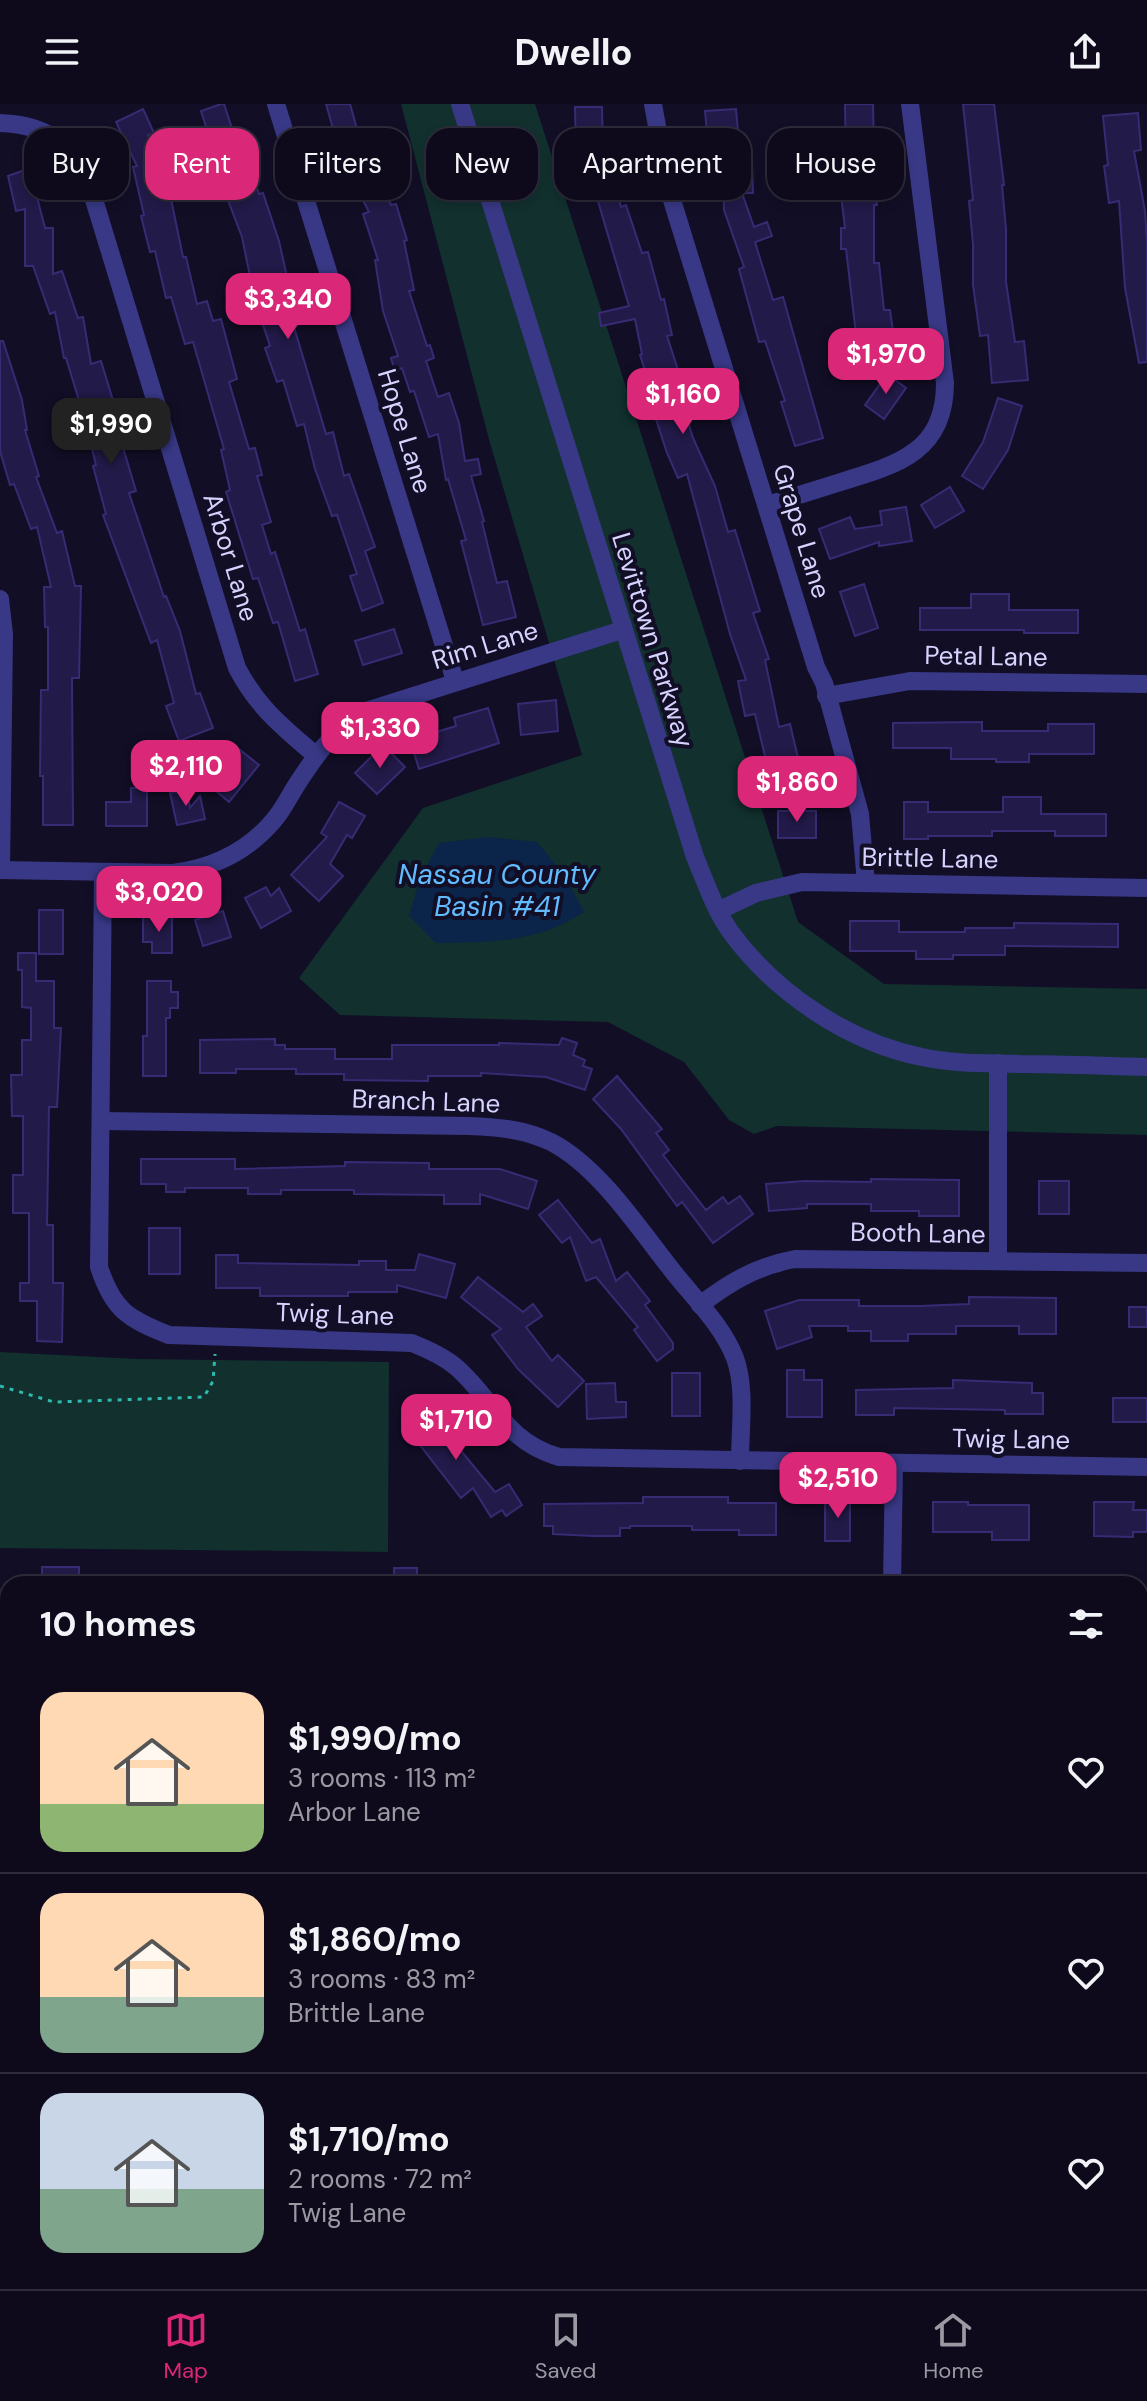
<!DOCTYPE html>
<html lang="en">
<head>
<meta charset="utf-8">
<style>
	body { margin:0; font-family:"DM Sans",sans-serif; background:#1c1829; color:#f1f3f6; height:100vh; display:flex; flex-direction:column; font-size:30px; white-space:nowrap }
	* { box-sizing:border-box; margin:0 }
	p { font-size:26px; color:#9b9aa3 }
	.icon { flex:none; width:44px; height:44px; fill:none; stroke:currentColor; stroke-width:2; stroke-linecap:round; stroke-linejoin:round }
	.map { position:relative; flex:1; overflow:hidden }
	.drawer { position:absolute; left:0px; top:1472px; width:1148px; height:714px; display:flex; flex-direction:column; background:#0e0a1c; border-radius:24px 24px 0 0; box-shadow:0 4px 12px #0003,0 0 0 2px #2e2b3b }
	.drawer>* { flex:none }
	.guide { position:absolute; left:24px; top:24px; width:1100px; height:72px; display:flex; gap:16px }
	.price { position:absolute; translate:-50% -68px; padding:0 18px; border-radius:16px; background:#db2777; color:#fff; font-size:26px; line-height:52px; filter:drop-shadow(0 2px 4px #0008) }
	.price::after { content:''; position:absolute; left:50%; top:48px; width:24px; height:18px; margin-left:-12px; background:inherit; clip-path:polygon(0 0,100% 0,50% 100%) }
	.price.active { background:#222; color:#fff }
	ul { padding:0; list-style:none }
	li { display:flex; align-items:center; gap:24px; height:200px; padding:0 40px }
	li+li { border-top:2px solid #2e2b3b }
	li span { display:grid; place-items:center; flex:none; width:224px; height:160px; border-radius:24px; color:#555 }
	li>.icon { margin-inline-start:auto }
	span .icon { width:96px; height:96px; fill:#fffc; stroke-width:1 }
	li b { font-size:34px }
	h2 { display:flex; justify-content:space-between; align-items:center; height:96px; padding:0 40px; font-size:34px }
	.chip { padding:0 28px; border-radius:24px; background:#0e0a1c; box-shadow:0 4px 12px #0003,0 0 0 2px #2e2b3b; font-size:28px; line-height:72px }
	.chip.active { background:#db2777; color:#fff }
	header { display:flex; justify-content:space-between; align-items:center; height:104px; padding:0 40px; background:#0e0a1c; font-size:36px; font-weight:800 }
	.menu { display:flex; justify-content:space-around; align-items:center; height:112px; border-top:2px solid #2e2b3b; background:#0e0a1c; font-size:22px; color:#9b9aa3 }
	.menu a { display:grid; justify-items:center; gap:4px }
	.menu .active { color:#db2777 }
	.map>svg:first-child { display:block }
	.green { fill:#11302e }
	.water { fill:#0b2449 }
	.building { fill:#221a48; stroke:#372b74; stroke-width:2 }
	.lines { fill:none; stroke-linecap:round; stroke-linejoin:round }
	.path { stroke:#2cbbad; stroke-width:3; stroke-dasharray:4 6; stroke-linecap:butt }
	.minor { stroke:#383886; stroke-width:18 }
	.labels { text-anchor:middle; stroke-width:8; stroke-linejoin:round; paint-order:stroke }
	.street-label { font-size:26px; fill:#d7d3ff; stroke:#120e26 }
	.water-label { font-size:28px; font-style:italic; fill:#61bcff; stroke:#120e26 }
</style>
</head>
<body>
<header><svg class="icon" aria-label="menu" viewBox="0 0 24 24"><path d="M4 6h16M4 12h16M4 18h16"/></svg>Dwello<svg class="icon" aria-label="share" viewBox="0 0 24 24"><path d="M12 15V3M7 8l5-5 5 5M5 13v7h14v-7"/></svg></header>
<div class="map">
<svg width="1147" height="2185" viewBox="0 0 1147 2185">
	<rect width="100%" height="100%" fill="#120e26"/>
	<g class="green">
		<polygon points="401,0 535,0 798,818 884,880 1147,885 1147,1031 777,1022 754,1030 729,1016 684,958 608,918 340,911 299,874 423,704 582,651 490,339"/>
		<polygon points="0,1248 138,1255 389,1258 388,1448 0,1444"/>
		<polygon points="0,1693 8,1693 8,2178 36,2178 36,2185 0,2185"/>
	</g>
	<path class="water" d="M489 733 537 738 565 772 584 808C537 839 491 838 436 839L409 812 420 775 439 739Z"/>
	<g class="building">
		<polygon points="221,0 224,0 239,46 243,45 259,90 263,89 279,137 287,173 282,174 298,221 294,223 326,330 333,328 344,372 349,370 375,443 365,447 383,499 362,507 350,472 357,470 337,411 332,412 315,365 304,320 297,322 283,276 277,278 265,244 270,242 255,197 242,133 203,31 208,29 201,7"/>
		<polygon points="326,0 350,0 359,32 372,29 376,44 366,47 391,101 396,100 407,136 404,137 414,186 409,187 427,242 430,241 434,254 426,257 438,293 449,289 459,319 465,357 478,355 481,370 471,372 484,417 482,418 497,479 507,477 516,513 483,521 461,437 466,436 448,375 446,376 438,330 429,333 414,287 410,288 402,264 395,267 391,254 398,252 383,207 375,156 378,156 363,110 369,108 341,53"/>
		<polygon points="845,0 873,0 874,50 872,51 877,101 874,101 874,159 879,159 884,206 890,206 895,242 858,247 846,145 841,145 841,124 845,124 838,66 846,65"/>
		<polygon points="963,0 994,0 1004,81 1002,81 1006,125 1006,178 1015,238 1024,237 1028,276 992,279 988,231 980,232 973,181 973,140 969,97 973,96"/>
		<polygon points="575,3 602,3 603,54 608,53 621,103 626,101 642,149 648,148 661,196 664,195 672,231 667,232 682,278 676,280 693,334 715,382 728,428 735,426 760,507 753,509 769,555 765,556 779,623 790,620 799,658 768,665 755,610 745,612 738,577 746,576 730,530 687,370 678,374 667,349 651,300 655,298 640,251 642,250 635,215 601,222 599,209 629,202 597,94 588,96 576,46"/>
		<polygon points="143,5 154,29 148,31 160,56 163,56 183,153 186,153 197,200 207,197 213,217 221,215 237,275 229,278 249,345 255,344 262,371 257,372 271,418 262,421 271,450 275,448 300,527 305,525 318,570 295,577 278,518 273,519 258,474 253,475 226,388 230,386 221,346 224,345 193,238 185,240 171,193 166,194 155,147 150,148 141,112 144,111 133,63 137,62 116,18"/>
		<polygon points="736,5 741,60 752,60 753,89 742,89 754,123 767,118 772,132 755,138 773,196 783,193 823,334 795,342 781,298 785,297 765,237 759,238 739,165 744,163 724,106 722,40 708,41 705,7"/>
		<polygon points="1138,9 1141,46 1134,47 1145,107 1147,139 1147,258 1139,259 1125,184 1119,97 1109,99 1104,62 1108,61 1103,12"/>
		<polygon points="25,66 30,66 45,124 53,124 53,170 62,167 78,214 83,213 91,260 101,257 126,339 122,340 136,387 129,389 164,493 166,492 180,527 196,590 200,589 213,624 179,637 166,602 174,599 157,536 151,539 103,411 106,410 93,362 96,361 84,313 66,254 64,254 55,208 50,210 33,162 25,162 25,105 16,107 8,72"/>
		<polygon points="0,237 3,237 22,296 27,326 25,326 39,372 36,373 57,429 62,427 75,482 81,482 79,574 72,574 73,721 43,721 43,672 40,672 41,586 48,586 48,523 45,523 44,483 51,483 37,423 31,425 14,380 10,381 0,347"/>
		<polygon points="887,270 906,284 884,315 865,301"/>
		<polygon points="998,294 1022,302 1008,346 983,385 962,372 983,338"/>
		<polygon points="950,383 964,407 935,424 921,401"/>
		<polygon points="906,403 912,437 879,442 879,438 830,455 819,425 850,413 855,425 882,421 880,407"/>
		<polygon points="864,480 878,524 855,532 840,488"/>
		<polygon points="971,490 1009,490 1009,506 1078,506 1078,529 1024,529 1024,526 920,526 920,504 971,504"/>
		<polygon points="394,525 402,549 363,561 355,537"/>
		<polygon points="556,596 558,627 521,631 518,600"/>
		<polygon points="488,604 499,639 419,665 410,636 456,622 454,614"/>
		<polygon points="982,618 982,627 1048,627 1048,620 1094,620 1094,650 1029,650 1029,658 996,658 996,655 951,655 951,644 893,644 893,619"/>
		<polygon points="234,641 259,661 229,698 209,681 221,667 216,663"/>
		<polygon points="383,641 405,663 377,690 355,669"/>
		<polygon points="131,684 147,684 147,722 106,722 106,698 131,698"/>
		<polygon points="187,686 190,704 200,692 205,715 177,721 170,689"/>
		<polygon points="1003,693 1041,693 1041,710 1106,710 1106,732 1055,732 1055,727 992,727 992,732 928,732 928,735 904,735 904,698 928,698 928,708 1003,708"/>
		<polygon points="339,698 365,712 352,734 347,731 330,760 343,772 319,797 291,771 327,733 321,729"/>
		<rect x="778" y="707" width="38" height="27"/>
		<polygon points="266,783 271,792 279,784 291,807 261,824 245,794"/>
		<rect x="39" y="806" width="24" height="44"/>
		<polygon points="223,807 231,833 203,842 195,816"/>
		<polygon points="143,813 172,813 172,849 152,849 152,838 143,838"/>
		<polygon points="850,817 899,817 899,828 965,828 965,824 1014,824 1014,819 1118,820 1118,843 1005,842 1005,851 953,851 953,855 916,855 916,847 850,847"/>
		<polygon points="18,849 36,849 36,877 54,877 54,924 61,924 57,1003 49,1003 47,1121 53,1121 53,1179 63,1179 62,1238 37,1237 37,1197 20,1197 20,1179 29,1179 29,1109 13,1109 13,1071 23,1071 23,1012 12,1012 11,971 22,971 22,936 31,936 31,904 22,903 22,866 18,866"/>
		<polygon points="147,877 171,877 171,888 178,888 178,904 170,904 170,914 166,914 166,972 143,972 143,932 147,932"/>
		<polygon points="562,934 577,939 573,951 585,956 583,962 592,965 585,986 546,973 481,969 481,972 428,972 428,977 344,976 344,970 296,970 296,965 236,965 236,969 200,969 200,936 275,935 275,941 285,941 285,945 335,945 335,955 392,955 392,941 499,941 499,939 559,941"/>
		<polygon points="617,972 662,1025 656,1029 669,1046 663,1051 706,1106 723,1093 728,1100 740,1092 753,1110 713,1139 682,1098 677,1102 621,1025 593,995"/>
		<polygon points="141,1055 235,1055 235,1065 345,1062 345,1058 429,1059 429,1065 500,1065 537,1077 528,1105 480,1090 480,1100 444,1100 444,1091 354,1090 354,1086 281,1086 281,1090 248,1090 248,1084 185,1084 185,1088 166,1088 166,1080 141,1080"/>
		<polygon points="871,1075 959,1076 959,1112 919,1112 919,1107 871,1107 871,1100 807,1100 807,1104 769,1107 766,1080 805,1077 871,1078"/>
		<rect x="1039" y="1077" width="30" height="33"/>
		<polygon points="558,1096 592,1139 600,1135 616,1177 627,1168 650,1197 645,1201 673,1239 673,1245 657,1257 634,1226 638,1223 596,1173 586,1177 570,1133 562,1139 539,1111"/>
		<rect x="149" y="1124" width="31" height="46"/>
		<polygon points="419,1150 455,1160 446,1194 397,1181 397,1188 348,1188 348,1192 260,1192 260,1184 216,1184 216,1151 238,1151 238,1159 359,1161 359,1157 386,1157 386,1166 415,1166"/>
		<polygon points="478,1173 523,1208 533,1200 542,1212 526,1223 552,1257 558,1251 584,1277 558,1303 518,1265 492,1231 501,1225 461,1193"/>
		<polygon points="969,1193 1056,1194 1056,1230 1019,1230 1019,1222 956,1222 956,1230 908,1230 908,1237 871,1237 871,1227 848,1227 848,1222 809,1222 812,1233 777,1245 765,1207 799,1196 859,1196 859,1202 920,1202 969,1200"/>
		<rect x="1129" y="1203" width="18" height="20"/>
		<polygon points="787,1266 804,1266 804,1276 822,1276 822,1313 787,1313"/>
		<rect x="672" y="1269" width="28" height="43"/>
		<polygon points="953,1276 1032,1279 1032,1289 1043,1289 1043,1310 1005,1310 1005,1306 894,1304 894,1311 856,1311 856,1286 953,1284"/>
		<polygon points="615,1279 616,1298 626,1298 626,1313 587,1315 586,1280"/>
		<rect x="1113" y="1294" width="34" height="24"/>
		<polygon points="428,1297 451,1326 447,1330 495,1388 509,1380 522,1401 506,1412 502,1406 491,1413 473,1384 461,1394 402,1318"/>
		<polygon points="643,1393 728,1393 728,1399 776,1399 776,1431 739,1431 739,1426 692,1426 692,1422 630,1422 630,1424 620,1424 620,1432 593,1432 553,1430 553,1422 544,1422 544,1400 643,1399"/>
		<rect x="825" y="1396" width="25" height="41"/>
		<polygon points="933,1398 968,1398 968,1401 1029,1401 1029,1436 992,1436 992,1428 933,1428"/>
		<polygon points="1094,1398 1134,1398 1133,1406 1147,1406 1147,1428 1133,1428 1133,1433 1094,1432"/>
		<rect x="42" y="1463" width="37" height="17"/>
		<rect x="394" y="1464" width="23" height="16"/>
	</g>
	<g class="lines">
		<polyline class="path" points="0,1282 54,1298 204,1293 213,1277 215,1250"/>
		<g class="minor">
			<polyline points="276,0 455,577"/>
			<path d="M460 0 695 753C706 779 715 807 732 830 777 890 848 938 922 953 954 960 987 959 1019 960 1062 960 1104 962 1147 963"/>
			<polyline points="653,0 668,83 816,563 824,579 860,710 866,779"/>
			<path d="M0 19C55 21 70 43 92 89L237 564C258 604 282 622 315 651"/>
			<path d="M767 401C792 393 818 385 844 377 900 360 945 346 945 279L910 0"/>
			<polyline points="0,495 4,530 1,766"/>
			<polyline points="826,592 910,577 1147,580"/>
			<path d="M0 766 173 769C213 764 248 747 274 716 282 707 288 695 294 685 316 650 333 626 369 606L622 526"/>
			<path d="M103 768 99 1163C113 1206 128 1215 169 1231L412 1239C427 1245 443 1252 456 1263 494 1296 504 1337 559 1353L1147 1363"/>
			<polyline points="718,807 756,789 802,778 1147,784"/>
			<polyline points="998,959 998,1157"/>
			<path d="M101 1017 468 1022C497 1023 524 1025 551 1038 600 1063 641 1128 675 1170 696 1196 723 1223 735 1254 746 1284 740 1325 740 1357"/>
			<path d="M700 1201C730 1178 757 1162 795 1155L1147 1159"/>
			<polyline points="892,1480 894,1359"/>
			<polyline points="1140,1567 1147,1567"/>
			<polyline points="1140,1790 1147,1787"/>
			<polyline points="1140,2051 1147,2048"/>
			<polyline points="206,2178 213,2185"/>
			<polyline points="601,2185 604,2178"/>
			<polyline points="808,2185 809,2178"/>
			<polyline points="1056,2185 1057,2178"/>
		</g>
	</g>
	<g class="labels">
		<g class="street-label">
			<text transform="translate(405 327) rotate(73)" y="9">Hope Lane</text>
			<text transform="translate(802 427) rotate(73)" y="9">Grape Lane</text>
			<text transform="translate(231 453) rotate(73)" y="9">Arbor Lane</text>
			<text transform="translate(653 536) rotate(73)" y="9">Levittown Parkway</text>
			<text transform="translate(485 541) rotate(-17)" y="9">Rim Lane</text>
			<text transform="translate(986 552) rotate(1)" y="9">Petal Lane</text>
			<text transform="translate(930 754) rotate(1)" y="9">Brittle Lane</text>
			<text transform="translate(426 997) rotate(2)" y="9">Branch Lane</text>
			<text transform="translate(918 1129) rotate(1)" y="9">Booth Lane</text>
			<text transform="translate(335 1210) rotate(2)" y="9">Twig Lane</text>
			<text transform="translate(1011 1335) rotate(1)" y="9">Twig Lane</text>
		</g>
		<g class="water-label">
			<text x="497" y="780">Nassau County<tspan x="497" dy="32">Basin #41</tspan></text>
		</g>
	</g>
</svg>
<b class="price" style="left:288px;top:237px">$3,340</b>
<b class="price" style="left:886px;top:292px">$1,970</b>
<b class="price" style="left:683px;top:332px">$1,160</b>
<b class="price active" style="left:111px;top:362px">$1,990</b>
<b class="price" style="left:380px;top:666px">$1,330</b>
<b class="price" style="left:186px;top:704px">$2,110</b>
<b class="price" style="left:797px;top:720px">$1,860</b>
<b class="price" style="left:159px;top:830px">$3,020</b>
<b class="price" style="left:456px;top:1358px">$1,710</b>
<b class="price" style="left:838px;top:1416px">$2,510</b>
<div class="guide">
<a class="chip">Buy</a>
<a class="chip active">Rent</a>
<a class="chip">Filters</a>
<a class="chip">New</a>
<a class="chip">Apartment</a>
<a class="chip">House</a>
</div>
<section class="drawer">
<h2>10 homes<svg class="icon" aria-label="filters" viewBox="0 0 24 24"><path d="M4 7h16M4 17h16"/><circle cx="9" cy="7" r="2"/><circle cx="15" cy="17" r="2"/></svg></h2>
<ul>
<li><span style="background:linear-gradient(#ffd9b3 70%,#8fb573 0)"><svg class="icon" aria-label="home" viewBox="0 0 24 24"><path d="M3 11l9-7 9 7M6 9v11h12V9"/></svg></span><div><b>$1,990/mo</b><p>3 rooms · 113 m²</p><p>Arbor Lane</p></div><svg class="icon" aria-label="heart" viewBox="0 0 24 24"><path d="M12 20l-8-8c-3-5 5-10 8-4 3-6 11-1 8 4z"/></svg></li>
<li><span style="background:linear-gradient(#ffd9b3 65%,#7fa58c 0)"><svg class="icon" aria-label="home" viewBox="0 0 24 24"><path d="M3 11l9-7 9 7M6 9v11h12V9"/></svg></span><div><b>$1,860/mo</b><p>3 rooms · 83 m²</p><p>Brittle Lane</p></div><svg class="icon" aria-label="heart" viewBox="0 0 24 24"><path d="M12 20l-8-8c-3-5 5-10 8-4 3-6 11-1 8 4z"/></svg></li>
<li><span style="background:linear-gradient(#c9d6e8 60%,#7fa58c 0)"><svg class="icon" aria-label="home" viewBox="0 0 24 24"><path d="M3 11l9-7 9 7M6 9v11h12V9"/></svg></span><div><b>$1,710/mo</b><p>2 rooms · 72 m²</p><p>Twig Lane</p></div><svg class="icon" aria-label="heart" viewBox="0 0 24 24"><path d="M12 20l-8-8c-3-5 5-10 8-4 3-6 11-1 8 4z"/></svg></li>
</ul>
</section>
</div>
<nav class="menu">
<a class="active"><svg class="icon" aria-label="map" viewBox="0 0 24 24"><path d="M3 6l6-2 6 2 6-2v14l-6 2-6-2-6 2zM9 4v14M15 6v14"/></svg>Map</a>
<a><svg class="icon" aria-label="saved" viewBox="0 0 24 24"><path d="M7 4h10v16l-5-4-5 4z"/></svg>Saved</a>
<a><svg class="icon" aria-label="home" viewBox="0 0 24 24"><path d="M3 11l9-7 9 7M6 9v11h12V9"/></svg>Home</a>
</nav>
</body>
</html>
